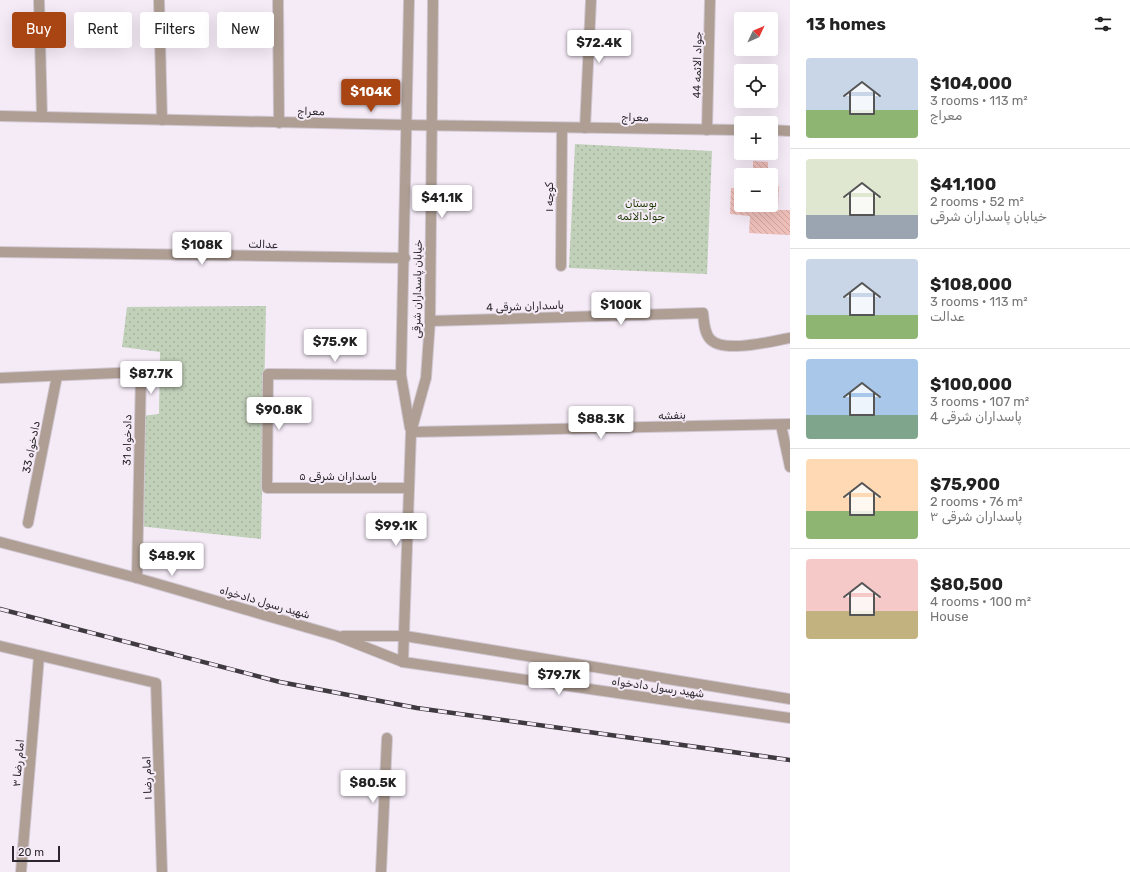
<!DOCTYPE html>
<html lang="en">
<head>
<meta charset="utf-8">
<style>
	body { margin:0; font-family:Rubik,"Noto Sans Arabic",sans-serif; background:#f2f2f2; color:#222; height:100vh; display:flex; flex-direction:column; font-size:15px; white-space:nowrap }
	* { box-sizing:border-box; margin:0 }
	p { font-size:13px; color:#767676 }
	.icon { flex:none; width:22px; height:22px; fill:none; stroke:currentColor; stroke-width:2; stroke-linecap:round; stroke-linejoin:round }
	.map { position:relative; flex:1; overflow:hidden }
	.drawer { display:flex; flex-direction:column; background:#fff; width:340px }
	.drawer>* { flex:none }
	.top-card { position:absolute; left:12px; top:12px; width:380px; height:36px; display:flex; gap:8px }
	.needle { width:26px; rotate:46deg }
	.tools { position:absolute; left:734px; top:12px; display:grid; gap:8px }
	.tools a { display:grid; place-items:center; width:44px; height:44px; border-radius:4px; background:#fff; box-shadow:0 4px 16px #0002; font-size:20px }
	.scale { position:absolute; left:12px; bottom:10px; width:48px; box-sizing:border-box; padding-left:4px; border:2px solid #2a262b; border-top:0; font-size:11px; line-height:14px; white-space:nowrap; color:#2a262b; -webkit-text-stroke:3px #f5ebf7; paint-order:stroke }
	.price { position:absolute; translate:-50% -34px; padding:0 9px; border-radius:4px; background:#fff; color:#222; font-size:13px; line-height:26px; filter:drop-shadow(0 1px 2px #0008) }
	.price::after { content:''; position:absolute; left:50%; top:24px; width:12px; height:9px; margin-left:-6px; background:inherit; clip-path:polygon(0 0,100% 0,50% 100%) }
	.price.current { background:#a94413; color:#fff }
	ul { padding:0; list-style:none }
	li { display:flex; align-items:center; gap:12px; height:100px; padding:0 16px }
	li+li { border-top:1px solid #e0e0e0 }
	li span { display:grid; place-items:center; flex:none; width:112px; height:80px; border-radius:4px; color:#555 }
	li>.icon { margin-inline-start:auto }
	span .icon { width:48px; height:48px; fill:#fffc; stroke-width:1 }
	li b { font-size:17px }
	h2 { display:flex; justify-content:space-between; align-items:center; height:48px; padding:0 16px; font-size:17px }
	.pill { padding:0 14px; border-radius:4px; background:#fff; box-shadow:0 4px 16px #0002; font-size:14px; line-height:36px }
	.pill.current { background:#a94413; color:#fff }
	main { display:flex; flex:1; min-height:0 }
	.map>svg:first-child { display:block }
	.park { fill:url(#park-dots) }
	.building { fill:url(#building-back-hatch) }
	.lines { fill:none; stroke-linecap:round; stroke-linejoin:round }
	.minor-casing { stroke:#d0c8d2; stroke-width:12 }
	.minor { stroke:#af9e94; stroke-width:10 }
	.rail-casing { stroke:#3f3a40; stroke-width:4.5 }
	.rail { stroke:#f5ebf7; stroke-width:3; stroke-dasharray:9; stroke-linecap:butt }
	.labels { text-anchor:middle; stroke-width:4; stroke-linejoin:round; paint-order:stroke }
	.street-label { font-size:11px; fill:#2a262b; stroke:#f5ebf7 }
	.park-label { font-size:11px; fill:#1c3902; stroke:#f5ebf7 }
</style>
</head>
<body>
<main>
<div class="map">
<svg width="790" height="872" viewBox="0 0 790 872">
	<defs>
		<pattern id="park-dots" width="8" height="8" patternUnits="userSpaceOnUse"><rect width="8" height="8" fill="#c1d0b9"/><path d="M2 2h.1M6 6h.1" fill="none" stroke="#a6b29f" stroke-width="1.8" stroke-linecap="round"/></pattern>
		<pattern id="building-back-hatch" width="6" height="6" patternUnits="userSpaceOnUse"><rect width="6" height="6" fill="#eebeb9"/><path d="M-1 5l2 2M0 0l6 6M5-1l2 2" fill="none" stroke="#cca39f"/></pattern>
	</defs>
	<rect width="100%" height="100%" fill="#f5ebf7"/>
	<g class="park">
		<polygon points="575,144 712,151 707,274 569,268"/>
		<polygon points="266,306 261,539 138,526 141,416 159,414 160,352 122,347 127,307"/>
	</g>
	<g class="building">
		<polygon points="753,161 768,162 768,175 753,175"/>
		<polygon points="771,185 779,186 778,210 790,210 790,235 749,233 750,216 730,214 731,188 741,188 741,205 771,205"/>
	</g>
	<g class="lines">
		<g class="minor-casing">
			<g id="minor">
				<polyline points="39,0 42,117"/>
				<polyline points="159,0 162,120"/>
				<polyline points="278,0 279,123"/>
				<polyline points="409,0 401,375 410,428"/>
				<polyline points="0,116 407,125 741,130"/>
				<polyline points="585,128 591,0"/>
				<polyline points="707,130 710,0"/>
				<polyline points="771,130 790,131"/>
				<polyline points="0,252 405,258"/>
				<polyline points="561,266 562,128"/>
				<path d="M430 321 703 313C704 322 704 332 710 339 723 354 772 341 790 338"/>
				<polyline points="401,375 268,374 267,488 408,488"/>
				<polyline points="0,378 141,372 137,578"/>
				<polyline points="781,425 790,467"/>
				<polyline points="411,432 790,424"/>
				<polyline points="28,523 57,376"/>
				<polyline points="0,542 137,578 337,636 403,662 790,718"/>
				<polyline points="343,636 405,636 790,699"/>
				<polyline points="0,646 156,683 162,872"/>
				<polyline points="403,662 411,432 426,378 430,321 433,0"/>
				<polyline points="21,872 39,656"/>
				<polyline points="381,872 387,738"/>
			</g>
		</g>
		<use href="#minor" class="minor"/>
		<g class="rail-casing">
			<polyline id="rail" points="0,609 280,682 417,708 790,760"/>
		</g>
		<use href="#rail" class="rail"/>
	</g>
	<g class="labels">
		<g class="street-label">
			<text transform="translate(697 65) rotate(-89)" y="4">جواد الائمه 44</text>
			<text transform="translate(311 111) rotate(1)" y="4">معراج</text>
			<text transform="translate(635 117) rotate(1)" y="4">معراج</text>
			<text transform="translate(549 197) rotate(-90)" y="4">کوچه ۱</text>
			<text transform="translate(263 244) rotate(1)" y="4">عدالت</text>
			<text transform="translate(417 289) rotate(-89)" y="4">خیابان پاسداران شرقی</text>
			<text transform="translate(525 306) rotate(-2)" y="4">پاسداران شرقی 4</text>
			<text transform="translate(672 415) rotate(-1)" y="4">بنفشه</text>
			<text transform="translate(127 440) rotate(-89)" y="4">دادخواه 31</text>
			<text transform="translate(31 447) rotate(-79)" y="4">دادخواه 33</text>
			<text x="338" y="480">پاسداران شرقی ۵</text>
			<text transform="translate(265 602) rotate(16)" y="4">شهید رسول دادخواه</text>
			<text transform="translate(658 687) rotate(8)" y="4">شهید رسول دادخواه</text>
			<text transform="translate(18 763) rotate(-85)" y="4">امام رضا ۳</text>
			<text transform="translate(147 778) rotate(-92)" y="4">امام رضا ۱</text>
		</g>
		<g class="park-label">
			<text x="641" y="207">بوستان<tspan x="641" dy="13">جوادالائمه</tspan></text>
		</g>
	</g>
</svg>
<div class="tools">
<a><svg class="needle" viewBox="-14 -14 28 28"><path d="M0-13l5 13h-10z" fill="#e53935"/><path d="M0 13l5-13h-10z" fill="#767676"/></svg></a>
<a><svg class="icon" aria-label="locate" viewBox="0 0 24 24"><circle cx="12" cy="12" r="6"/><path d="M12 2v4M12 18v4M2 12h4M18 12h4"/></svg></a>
<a>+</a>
<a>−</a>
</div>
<div class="scale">20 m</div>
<b class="price" style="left:599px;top:64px">$72.4K</b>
<b class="price current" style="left:371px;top:113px">$104K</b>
<b class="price" style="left:442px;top:219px">$41.1K</b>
<b class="price" style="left:202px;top:266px">$108K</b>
<b class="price" style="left:621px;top:326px">$100K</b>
<b class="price" style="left:335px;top:363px">$75.9K</b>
<b class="price" style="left:151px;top:395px">$87.7K</b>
<b class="price" style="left:279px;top:431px">$90.8K</b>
<b class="price" style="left:601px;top:440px">$88.3K</b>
<b class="price" style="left:396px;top:547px">$99.1K</b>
<b class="price" style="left:172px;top:577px">$48.9K</b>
<b class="price" style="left:559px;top:696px">$79.7K</b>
<b class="price" style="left:373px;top:804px">$80.5K</b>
<div class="top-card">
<a class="pill current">Buy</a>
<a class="pill">Rent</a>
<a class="pill">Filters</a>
<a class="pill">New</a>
</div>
</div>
<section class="drawer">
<h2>13 homes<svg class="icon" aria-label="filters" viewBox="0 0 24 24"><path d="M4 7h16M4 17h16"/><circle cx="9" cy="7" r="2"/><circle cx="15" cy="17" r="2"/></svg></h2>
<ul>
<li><span style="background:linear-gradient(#c9d6e8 65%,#8fb573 0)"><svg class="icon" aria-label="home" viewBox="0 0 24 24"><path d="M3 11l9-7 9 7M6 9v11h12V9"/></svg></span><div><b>$104,000</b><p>3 rooms · 113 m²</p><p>معراج</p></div></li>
<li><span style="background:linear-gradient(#dfe7d0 70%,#9aa5b1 0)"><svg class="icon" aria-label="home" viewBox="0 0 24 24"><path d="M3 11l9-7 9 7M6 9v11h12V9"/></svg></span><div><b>$41,100</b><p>2 rooms · 52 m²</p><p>خیابان پاسداران شرقی</p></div></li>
<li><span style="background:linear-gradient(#c9d6e8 70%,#8fb573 0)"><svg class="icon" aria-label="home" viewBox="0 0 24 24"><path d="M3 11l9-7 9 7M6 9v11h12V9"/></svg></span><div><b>$108,000</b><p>3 rooms · 113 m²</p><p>عدالت</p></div></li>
<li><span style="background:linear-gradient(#a9c7e8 70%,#7fa58c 0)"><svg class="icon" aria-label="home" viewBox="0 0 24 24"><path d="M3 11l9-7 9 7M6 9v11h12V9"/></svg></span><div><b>$100,000</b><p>3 rooms · 107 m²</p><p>پاسداران شرقی 4</p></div></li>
<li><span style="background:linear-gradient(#ffd9b3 65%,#8fb573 0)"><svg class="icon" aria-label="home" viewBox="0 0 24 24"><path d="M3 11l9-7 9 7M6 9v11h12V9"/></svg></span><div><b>$75,900</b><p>2 rooms · 76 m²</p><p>پاسداران شرقی ۳</p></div></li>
<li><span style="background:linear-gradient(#f6c9c9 65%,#c2b280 0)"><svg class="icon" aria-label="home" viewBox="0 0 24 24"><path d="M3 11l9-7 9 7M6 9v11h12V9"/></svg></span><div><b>$80,500</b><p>4 rooms · 100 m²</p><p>House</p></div></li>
</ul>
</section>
</main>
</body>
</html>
